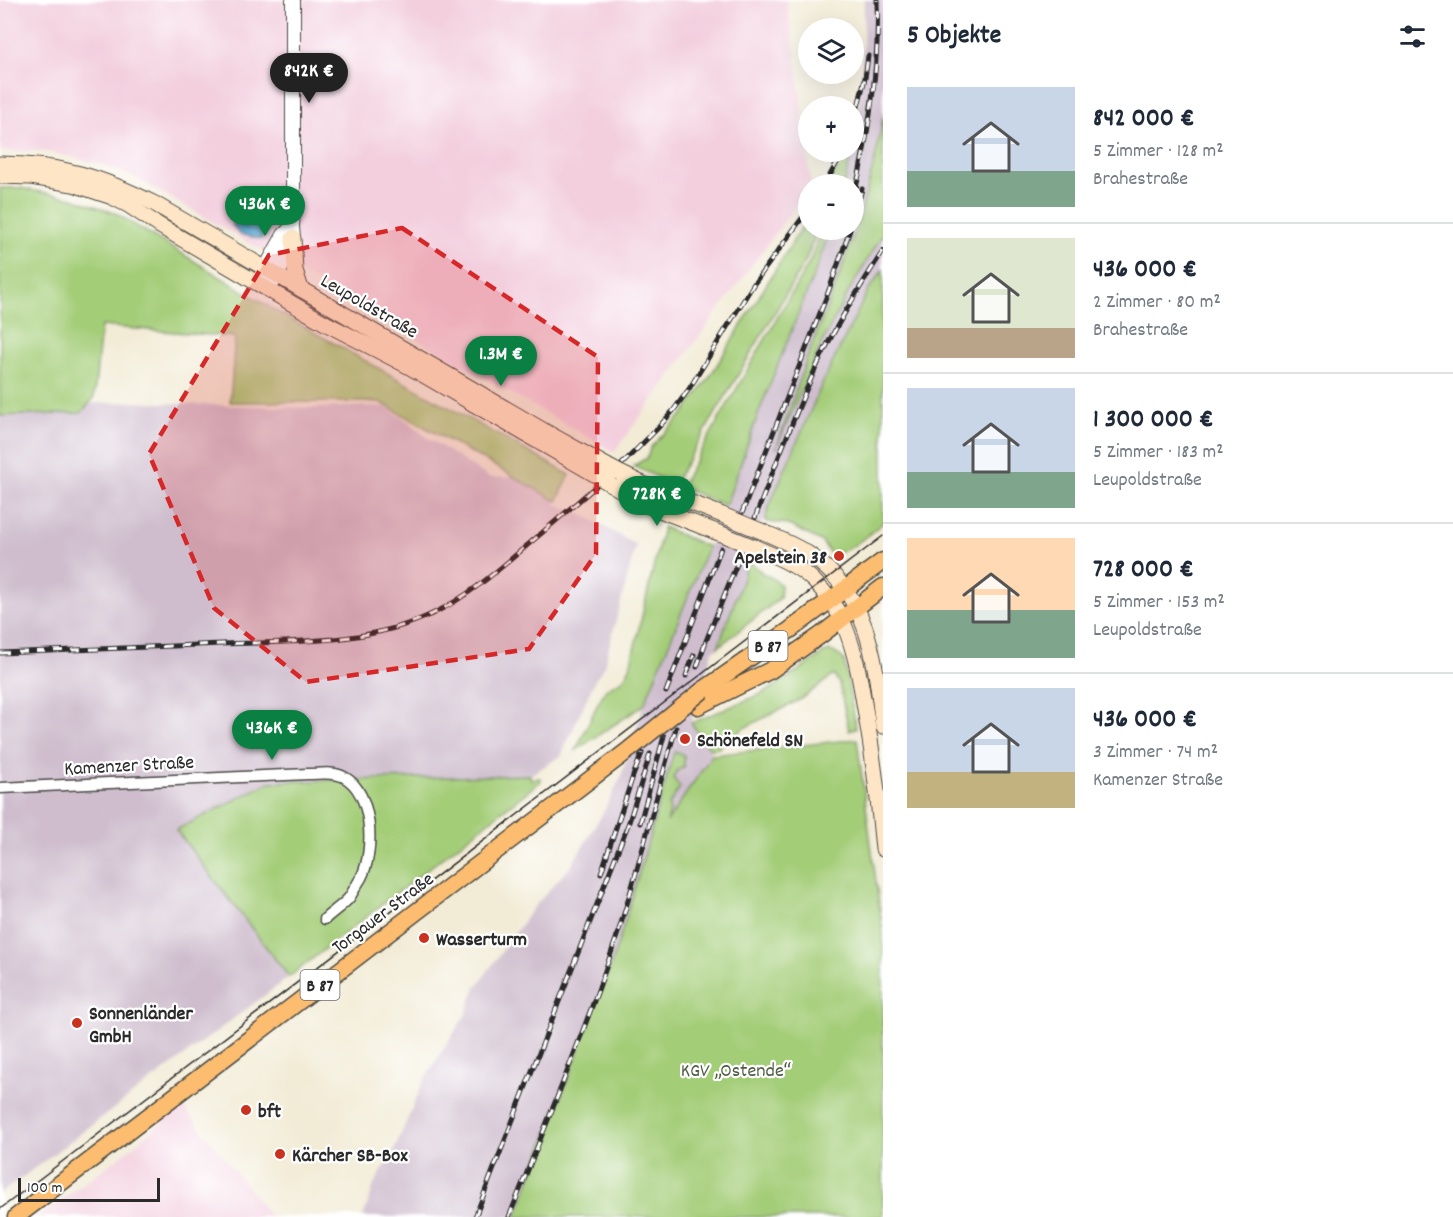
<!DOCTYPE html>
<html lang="de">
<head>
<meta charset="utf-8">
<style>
	body { margin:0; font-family:Dekko,sans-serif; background:#f6f6f7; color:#1f2937; height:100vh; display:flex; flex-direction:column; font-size:22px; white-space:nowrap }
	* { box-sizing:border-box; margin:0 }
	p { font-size:20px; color:#747a83 }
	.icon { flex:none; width:33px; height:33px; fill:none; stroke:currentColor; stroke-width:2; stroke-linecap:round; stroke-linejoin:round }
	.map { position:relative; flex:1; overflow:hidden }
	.details { display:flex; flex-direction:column; background:#fff; width:570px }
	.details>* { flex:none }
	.buttons { position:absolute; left:798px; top:18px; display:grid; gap:12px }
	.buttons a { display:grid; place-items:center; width:66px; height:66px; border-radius:50%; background:#fff; box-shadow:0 6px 24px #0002; font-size:30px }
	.scale { position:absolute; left:18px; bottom:15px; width:142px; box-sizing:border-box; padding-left:6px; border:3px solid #2b2b2b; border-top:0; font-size:16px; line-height:21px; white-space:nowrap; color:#2b2b2b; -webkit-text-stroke:4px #fff; paint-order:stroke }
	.price { position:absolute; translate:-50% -51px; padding:0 14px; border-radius:21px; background:#0b8043; color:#fff; font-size:20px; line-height:39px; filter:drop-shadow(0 2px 3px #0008) }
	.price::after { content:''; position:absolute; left:50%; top:36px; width:18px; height:14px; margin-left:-9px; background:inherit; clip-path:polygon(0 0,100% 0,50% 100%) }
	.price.on { background:#222; color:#fff }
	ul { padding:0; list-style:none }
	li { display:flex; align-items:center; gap:18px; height:150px; padding:0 24px }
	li+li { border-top:2px solid #e0e1e3 }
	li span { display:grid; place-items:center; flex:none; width:168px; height:120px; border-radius:0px; color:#555 }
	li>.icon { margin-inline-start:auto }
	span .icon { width:72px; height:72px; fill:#fffc; stroke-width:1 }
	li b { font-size:26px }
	h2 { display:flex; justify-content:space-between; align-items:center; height:72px; padding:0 24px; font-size:26px }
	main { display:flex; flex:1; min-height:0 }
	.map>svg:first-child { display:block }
	.built { fill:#f3cfde }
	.industrial { fill:#cfbdce }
	.green { fill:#a4cd78; stroke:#687c52; stroke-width:1.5 }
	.water { fill:#57a7d1; stroke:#41697e; stroke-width:1.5 }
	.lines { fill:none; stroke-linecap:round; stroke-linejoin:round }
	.minor-casing { stroke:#494844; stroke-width:13 }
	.tertiary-casing { stroke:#494844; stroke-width:16 }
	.secondary-casing { stroke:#494844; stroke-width:17 }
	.primary-casing { stroke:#494844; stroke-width:19 }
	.minor { stroke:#fff; stroke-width:10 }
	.tertiary { stroke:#fff; stroke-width:14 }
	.secondary { stroke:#fee5c5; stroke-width:15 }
	.primary { stroke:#fcbd6f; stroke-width:16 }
	.tram { stroke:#2b2b2b; stroke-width:1.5 }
	.rail-casing { stroke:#2b2b2b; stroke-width:5 }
	.rail { stroke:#fff; stroke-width:3; stroke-dasharray:9; stroke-linecap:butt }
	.secondary-bridge-casing { stroke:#494844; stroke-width:17; stroke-linecap:butt }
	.primary-bridge-casing { stroke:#494844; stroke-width:19; stroke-linecap:butt }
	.secondary-bridge { stroke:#fee5c5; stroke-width:15 }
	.primary-bridge { stroke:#fcbd6f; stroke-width:16 }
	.marked { fill:#d62828; fill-opacity:0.2; stroke:#d62828; stroke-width:4.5; stroke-dasharray:12 8; stroke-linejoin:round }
	.poi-dot { fill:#c8321e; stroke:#fff; stroke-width:2 }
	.labels { text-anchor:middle; stroke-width:4.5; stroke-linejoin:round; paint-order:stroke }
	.shield { fill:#fff; stroke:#6b6b6b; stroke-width:1.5 }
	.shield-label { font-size:18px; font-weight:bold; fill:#2b2b2b }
	.street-label { font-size:20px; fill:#2b2b2b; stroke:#fff }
	.poi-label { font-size:20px; font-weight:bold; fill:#2b2b2b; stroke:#fff; text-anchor:start }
	.park-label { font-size:20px; fill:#4f5c42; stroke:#fff }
</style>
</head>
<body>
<main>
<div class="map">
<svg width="883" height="1217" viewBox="0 0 883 1217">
	<rect width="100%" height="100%" fill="#fff"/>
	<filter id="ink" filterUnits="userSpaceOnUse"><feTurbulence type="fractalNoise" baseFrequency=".0167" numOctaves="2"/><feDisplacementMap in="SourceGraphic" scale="12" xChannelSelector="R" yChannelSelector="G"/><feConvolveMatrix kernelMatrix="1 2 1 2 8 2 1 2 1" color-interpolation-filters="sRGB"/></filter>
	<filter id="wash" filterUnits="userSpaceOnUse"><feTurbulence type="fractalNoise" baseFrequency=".008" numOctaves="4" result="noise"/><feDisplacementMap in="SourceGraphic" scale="24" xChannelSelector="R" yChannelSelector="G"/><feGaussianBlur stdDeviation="1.35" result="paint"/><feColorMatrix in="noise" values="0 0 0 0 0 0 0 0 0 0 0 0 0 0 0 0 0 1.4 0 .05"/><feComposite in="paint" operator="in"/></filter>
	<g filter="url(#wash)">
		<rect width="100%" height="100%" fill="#f2ebd5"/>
		<g class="built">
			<polygon points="0,0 786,0 795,52 811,184 808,184 808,189 614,452 136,178 103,165 77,158 42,151 0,151"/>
			<polygon points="183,1106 271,1217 38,1217 117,1159"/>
		</g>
		<g class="industrial">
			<polygon points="864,0 883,0 883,116 876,155 860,216 837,282 808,355 780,439 819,349 850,289 883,234 883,270 868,291 824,380 769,506 746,562 743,578 718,647 712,652 691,723 710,749 712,755 666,825 539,1217 363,1217 374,1185 394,1150 425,1078 466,1014 475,989 533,908 571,866 604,811 621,777 644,704 727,502 759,412 815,272 830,230 854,230 854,184 844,184 852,152 854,152 854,141 857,124 863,46"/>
			<polygon points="131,402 313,408 372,406 386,407 409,422 425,436 490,478 514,477 557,501 555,504 587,517 636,545 604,666 595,680 561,756 530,775 270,782 176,830 289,977 0,1194 0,406"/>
		</g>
		<g class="green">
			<polygon points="883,116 883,234 850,289 819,349 776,449 808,355 837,282 860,216 876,155"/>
			<polygon points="845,152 852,152 844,184 828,184"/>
			<polygon points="0,188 20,188 73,198 117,214 276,311 570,475 557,501 380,402 230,402 235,337 101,326 94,398 81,413 0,416"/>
			<polygon points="808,217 808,230 817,230 806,260 675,482 673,484 633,466 647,458 651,447 684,413 709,378"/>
			<polygon points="821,230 830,230 815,272 759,412 727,502 724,505 682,488 682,484 810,261"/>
			<path d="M883 270V523C870 533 846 556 830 553L821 541 791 526 782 523H774L765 521 769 506 824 380 868 291Z"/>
			<polygon points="663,527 708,547 644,705 576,750 599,701 607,688 623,680 630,667"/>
			<polygon points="746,563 752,564 764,574 772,578 781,585 780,598 718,647 743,578"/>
			<path d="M830 651C836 653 840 655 844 660L856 728 849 731 839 683 834 675 801 699 742 729 731 740 721 743 719 748 710 749 691 723 759 695 774 687 824 653Z"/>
			<polygon points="857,739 883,934 883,1217 516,1217 611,965 625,921 674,752 684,755 684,767 678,770 673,778 680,787 669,805 670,811 667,822 712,755"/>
			<polygon points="530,775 531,779 540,778 541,781 289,977 176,830 270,782"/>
		</g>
		<polygon class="water" points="264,221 269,225 266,235 260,239 239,234 232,224 250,224"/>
	</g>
	<g filter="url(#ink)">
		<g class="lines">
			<g class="minor-casing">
				<path id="minor" d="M0 788 308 774C319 774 334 771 344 777 373 792 375 852 361 878 357 884 353 892 349 898 342 906 332 912 325 919"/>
			</g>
			<g class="tertiary-casing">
				<g id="tertiary">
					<polyline points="258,282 284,235 292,227"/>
					<polyline points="272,284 280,270 293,238 292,227 293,208 293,0"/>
				</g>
			</g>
			<g class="secondary-casing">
				<g id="secondary">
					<path d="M0 164C60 164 102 177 155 204L546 432 607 466"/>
					<polyline points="0,176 31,177 73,184 112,197 128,205 160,226 325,323 408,366 596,475"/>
					<polyline points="293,238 295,270 301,289"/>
					<polyline points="620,473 643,484 720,514"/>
					<polyline points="609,483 647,505 714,531"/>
					<path d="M761 531C777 538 795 545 810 555 870 596 875 660 883 726"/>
					<path d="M754 547C775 556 796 564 813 580 825 592 835 605 842 620 855 648 860 679 865 709 873 755 879 802 883 849"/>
				</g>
			</g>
			<g class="primary-casing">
				<g id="primary">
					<polyline points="703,690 790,630 883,561"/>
					<polyline points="698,706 771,670 821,635 883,587"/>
					<polyline points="16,1217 630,749"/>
				</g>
			</g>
			<use href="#minor" class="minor"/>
			<use href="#tertiary" class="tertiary"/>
			<use href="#secondary" class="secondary"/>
			<use href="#primary" class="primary"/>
			<polyline class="tram" points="0,1209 883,536"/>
			<g class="rail-casing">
				<g id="rail">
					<polyline points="854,123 865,78 868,56"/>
					<polyline points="825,184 843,152"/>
					<path d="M854 197C869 133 880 66 877 0"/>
					<polyline points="854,218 862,189"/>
					<polyline points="622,464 657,429 673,411 689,389 753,285 808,210"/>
					<polyline points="742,513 829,290 850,230"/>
					<path d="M755 518C774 469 793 418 815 370 834 328 858 290 883 251"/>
					<path d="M0 653C74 650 148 647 222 644 292 641 367 645 432 614 466 598 495 573 524 548 548 528 572 507 596 486"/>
					<polyline points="697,667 706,641 740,556"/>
					<polyline points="686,676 694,655"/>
					<polyline points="666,692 721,548"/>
					<polyline points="640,823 664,736"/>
					<polyline points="601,873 633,776 642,753"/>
					<polyline points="475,1217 629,822 650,754"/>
					<path d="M509 1217C546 1125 584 1033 616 939 639 870 655 798 676 728"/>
				</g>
			</g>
			<use href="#rail" class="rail"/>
			<g class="secondary-bridge-casing">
				<g id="secondary-bridge">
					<polyline points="607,466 620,473"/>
					<polyline points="596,475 609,483"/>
					<polyline points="720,514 761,531"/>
					<polyline points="714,531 754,547"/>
				</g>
			</g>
			<g class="primary-bridge-casing">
				<polyline id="primary-bridge" points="630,749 703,690"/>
			</g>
			<use href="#secondary-bridge" class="secondary-bridge"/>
			<use href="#primary-bridge" class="primary-bridge"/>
		</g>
	</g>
	<path class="marked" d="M402 228 598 357 596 554 529 649 306 682 214 608 149 454 269 255Z"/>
	<g class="poi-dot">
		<circle cx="839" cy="556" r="6"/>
		<circle cx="685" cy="739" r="6"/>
		<circle cx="424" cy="938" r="6"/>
		<circle cx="77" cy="1023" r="6"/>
		<circle cx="246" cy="1110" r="6"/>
		<circle cx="280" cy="1154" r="6"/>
	</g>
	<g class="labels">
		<g class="shield">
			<rect x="748.5" y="631" width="39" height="30" rx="4.5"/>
			<rect x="300.5" y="970" width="39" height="30" rx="4.5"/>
		</g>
		<g class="shield-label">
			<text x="768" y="652">B 87</text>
			<text x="320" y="991">B 87</text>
		</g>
		<g class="street-label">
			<text transform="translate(370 305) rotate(30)" y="7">Leupoldstraße</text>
			<text transform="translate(129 764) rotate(-3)" y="7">Kamenzer Straße</text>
			<text transform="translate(382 912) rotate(-37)" y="7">Torgauer Straße</text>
		</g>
		<g class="poi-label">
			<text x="827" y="563" text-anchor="end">Apelstein 38</text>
			<text x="697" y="746">Schönefeld SN</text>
			<text x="436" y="945">Wasserturm</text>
			<text x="89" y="1019">Sonnenländer<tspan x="89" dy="23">GmbH</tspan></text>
			<text x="258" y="1117">bft</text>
			<text x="292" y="1161">Kärcher SB-Box</text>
		</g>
		<g class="park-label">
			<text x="736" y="1076">KGV „Ostende“</text>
		</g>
	</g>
</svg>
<div class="buttons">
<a><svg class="icon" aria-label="layers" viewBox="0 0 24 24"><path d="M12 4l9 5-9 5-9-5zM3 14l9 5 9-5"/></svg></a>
<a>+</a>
<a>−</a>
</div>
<div class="scale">100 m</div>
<b class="price on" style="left:309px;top:104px">842K €</b>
<b class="price" style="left:265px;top:237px">436K €</b>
<b class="price" style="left:501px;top:387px">1.3M €</b>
<b class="price" style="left:657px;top:527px">728K €</b>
<b class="price" style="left:272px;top:761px">436K €</b>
</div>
<section class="details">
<h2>5 Objekte<svg class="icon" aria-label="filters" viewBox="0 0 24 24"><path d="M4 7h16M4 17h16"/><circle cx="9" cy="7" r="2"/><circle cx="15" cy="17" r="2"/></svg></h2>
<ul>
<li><span style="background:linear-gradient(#c9d6e8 70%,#7fa58c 0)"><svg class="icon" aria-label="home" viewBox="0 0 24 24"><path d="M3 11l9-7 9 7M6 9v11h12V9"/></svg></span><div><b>842 000 €</b><p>5 Zimmer · 128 m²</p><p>Brahestraße</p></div></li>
<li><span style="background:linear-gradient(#dfe7d0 75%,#b9a48a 0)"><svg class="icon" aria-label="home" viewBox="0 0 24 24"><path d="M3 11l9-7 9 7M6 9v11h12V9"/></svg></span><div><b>436 000 €</b><p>2 Zimmer · 80 m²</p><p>Brahestraße</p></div></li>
<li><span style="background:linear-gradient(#c9d6e8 70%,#7fa58c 0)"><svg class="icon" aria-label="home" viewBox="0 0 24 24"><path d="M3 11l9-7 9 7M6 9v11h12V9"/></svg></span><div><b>1 300 000 €</b><p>5 Zimmer · 183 m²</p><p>Leupoldstraße</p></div></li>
<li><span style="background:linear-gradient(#ffd9b3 60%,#7fa58c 0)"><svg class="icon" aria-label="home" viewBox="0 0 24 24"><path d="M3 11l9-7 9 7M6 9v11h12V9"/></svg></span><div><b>728 000 €</b><p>5 Zimmer · 153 m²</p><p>Leupoldstraße</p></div></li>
<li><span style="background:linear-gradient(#c9d6e8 70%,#c2b280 0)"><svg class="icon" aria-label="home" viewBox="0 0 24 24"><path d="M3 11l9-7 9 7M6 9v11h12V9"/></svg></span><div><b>436 000 €</b><p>3 Zimmer · 74 m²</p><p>Kamenzer Straße</p></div></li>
</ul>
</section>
</main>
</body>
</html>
